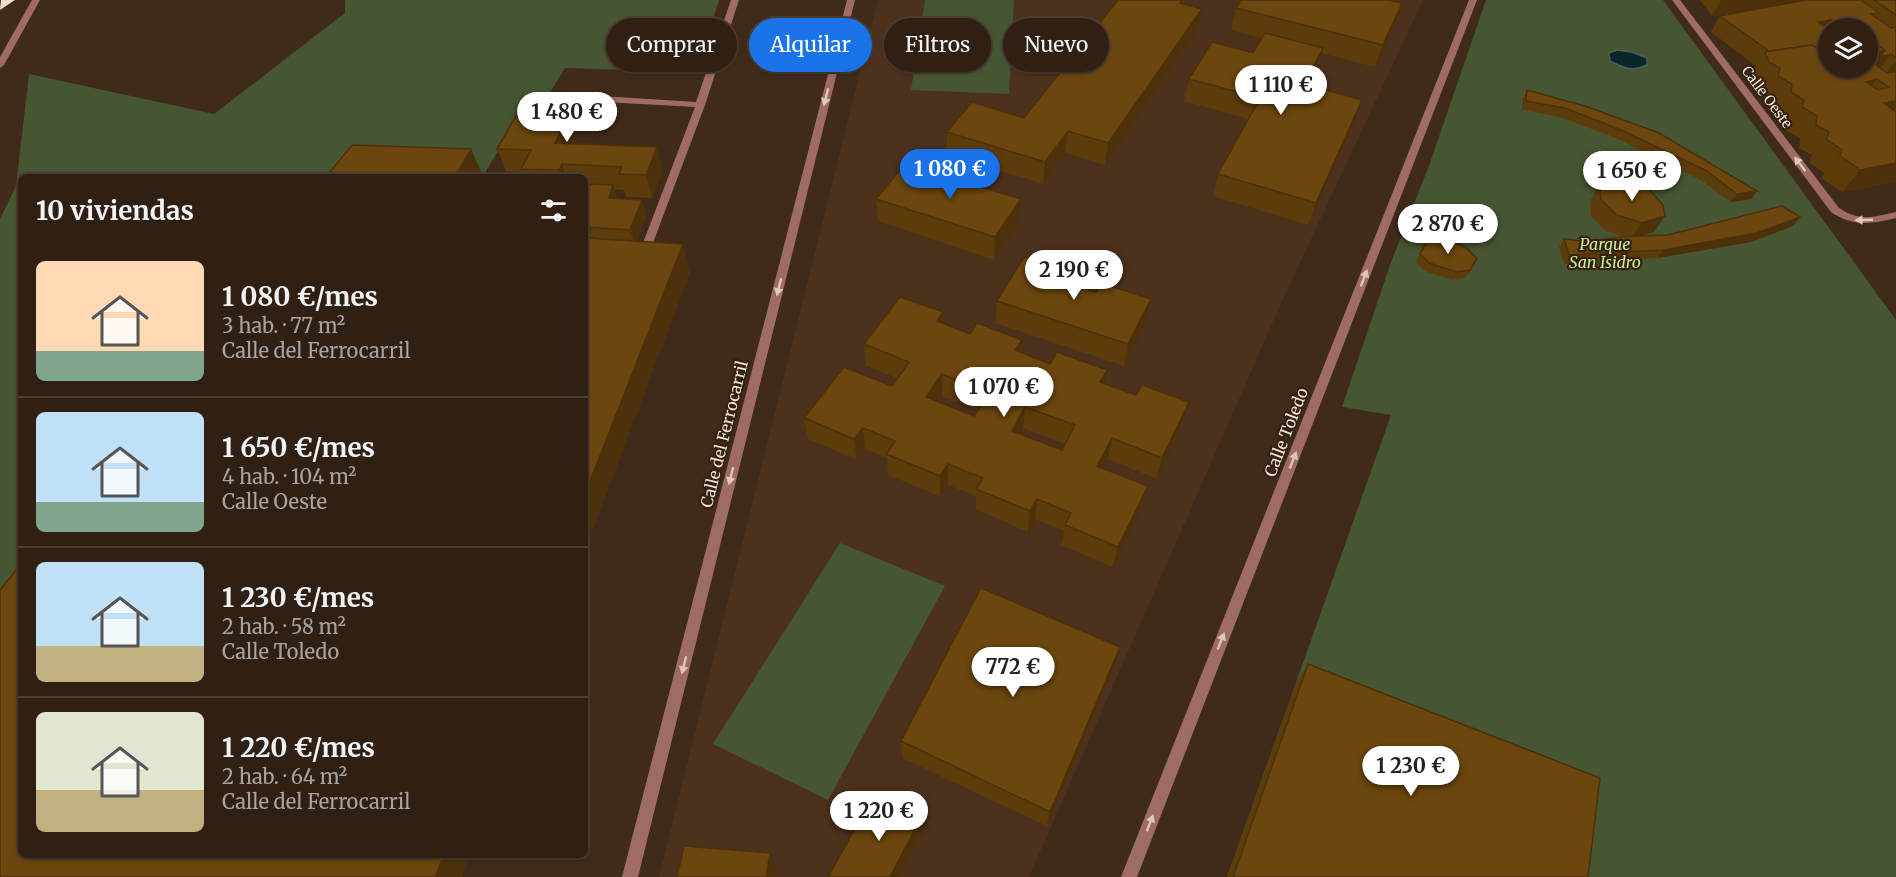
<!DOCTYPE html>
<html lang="es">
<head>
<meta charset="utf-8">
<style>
	body { margin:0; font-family:Merriweather,serif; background:#38281d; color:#f1f3f6; height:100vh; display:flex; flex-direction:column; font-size:22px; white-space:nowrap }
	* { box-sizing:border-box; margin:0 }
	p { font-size:20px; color:#a8a3a0 }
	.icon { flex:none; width:33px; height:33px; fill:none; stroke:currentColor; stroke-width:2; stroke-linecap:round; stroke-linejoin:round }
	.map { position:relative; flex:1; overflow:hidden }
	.panel { position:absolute; left:18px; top:174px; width:570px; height:684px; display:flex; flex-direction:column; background:#302014; border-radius:9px; box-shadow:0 2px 4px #0004,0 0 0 2px #4b3e34 }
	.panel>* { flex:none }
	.guide { position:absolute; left:606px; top:18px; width:570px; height:54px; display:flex; gap:12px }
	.fabs { position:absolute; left:1818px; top:18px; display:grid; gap:12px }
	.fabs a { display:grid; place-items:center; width:60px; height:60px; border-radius:50%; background:#302014; box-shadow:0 2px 4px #0004,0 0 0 2px #4b3e34; font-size:30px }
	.price { position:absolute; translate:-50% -51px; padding:0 14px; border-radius:21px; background:#fff; color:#222; font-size:20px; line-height:39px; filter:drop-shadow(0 2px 3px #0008) }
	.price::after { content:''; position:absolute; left:50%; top:36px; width:18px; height:14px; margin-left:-9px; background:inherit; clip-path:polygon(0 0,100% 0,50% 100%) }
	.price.selected { background:#1a73e8; color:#fff }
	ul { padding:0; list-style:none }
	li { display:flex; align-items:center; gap:18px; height:150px; padding:0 18px }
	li+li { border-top:2px solid #4b3e34 }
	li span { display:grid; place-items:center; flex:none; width:168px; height:120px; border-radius:9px; color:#555 }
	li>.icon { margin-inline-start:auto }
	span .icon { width:72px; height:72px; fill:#fffc; stroke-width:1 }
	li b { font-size:26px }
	h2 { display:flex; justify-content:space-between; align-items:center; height:72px; padding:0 18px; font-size:26px }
	.tag { padding:0 21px; border-radius:27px; background:#302014; box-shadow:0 2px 4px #0004,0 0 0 2px #4b3e34; font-size:21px; line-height:54px }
	.tag.selected { background:#1a73e8; color:#fff }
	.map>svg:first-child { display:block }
	.built { fill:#4c311d }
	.green { fill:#465632 }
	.water { fill:#092628; stroke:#4f5f5d; stroke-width:1.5 }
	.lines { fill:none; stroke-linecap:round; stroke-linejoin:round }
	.lane { fill:#9e6c62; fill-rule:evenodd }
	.street { fill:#9e6c62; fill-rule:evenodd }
	.highway { fill:#f5dcd7; fill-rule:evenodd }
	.wall { fill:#5d3c0c; fill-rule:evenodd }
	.shaded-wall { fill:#4c310a }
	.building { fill:#6c460e; stroke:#4c310a; stroke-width:1.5; fill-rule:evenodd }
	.oneway { fill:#ddc6bc }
	.labels { text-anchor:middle; stroke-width:4.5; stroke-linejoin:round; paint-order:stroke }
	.far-street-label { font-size:14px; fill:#f2e4da; stroke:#352112 }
	.park-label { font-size:16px; font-style:italic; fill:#c9ed99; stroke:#352112 }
	.street-label { font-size:16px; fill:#f2e4da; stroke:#352112 }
</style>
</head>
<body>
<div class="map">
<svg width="1896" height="877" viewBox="0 0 1896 877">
	<rect width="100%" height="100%" fill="#402b1b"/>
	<polygon class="built" points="878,0 1423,0 1283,299 1029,877 659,877"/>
	<g class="green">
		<polygon points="345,0 719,0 697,72 565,68 535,117 519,116 483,176 407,174 375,177 21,177 21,630 0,658 0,219 16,186 29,74 214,114 345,13"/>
		<polygon points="925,0 1014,0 1009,94 911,90"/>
		<polygon points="1486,0 1663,0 1896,320 1896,877 1227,877 1391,415 1342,407 1390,265 1430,163"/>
		<polygon points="840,543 945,586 828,800 713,744"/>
	</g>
	<path class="water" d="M1617 50 1632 52 1647 58V65C1633 72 1623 68 1610 61L1609 53Z"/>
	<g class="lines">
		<polygon class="lane" points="731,0 739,0 705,105 648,256 647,258 639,258 638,256 695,107 569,100 565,97 569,94 696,102"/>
		<g class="street">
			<polygon points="32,0 40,0 4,65 0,68 0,57"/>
			<polygon points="847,0 855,0 638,877 622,877"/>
			<polygon points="1469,0 1477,0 1137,877 1121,877"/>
			<path d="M1672 0H1680L1839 208C1860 222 1873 217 1896 212V218C1872 224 1853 227 1831 212Z"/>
		</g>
		<polygon class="highway" points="15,0 0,10 1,0"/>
	</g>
	<g class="wall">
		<polygon points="1118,0 1183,0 1182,4 1197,31 1105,165 1065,153 1043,184 947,154 947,132 1024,118"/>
		<path d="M1700 0H1896V182L1842 192 1822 179 1824 173 1809 162 1812 155 1799 148 1800 138 1785 130 1787 122 1775 115 1776 106 1763 98 1764 90 1754 84 1750 74 1756 66 1711 32 1720 16 1796 2 1712 16ZM1828 28H1868L1828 68Z"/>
		<polygon points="1236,8 1394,25 1375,67 1321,53 1316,70 1308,85 1354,122 1308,225 1213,196 1218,174 1248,119 1184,101 1189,79 1253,53 1262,38 1231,30"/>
		<polygon points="1527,90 1585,106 1757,191 1751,199 1731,202 1701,180 1616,138 1560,117 1522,110 1523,98"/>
		<polygon points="573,105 580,128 573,144 663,170 652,198 626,197 624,190 614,189 617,198 646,216 637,241 690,272 585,550 585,177 524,177 522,172 506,171 497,149"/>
		<polygon points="1599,185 1665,216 1654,232 1641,236 1668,235 1800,217 1793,226 1751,242 1657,258 1564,264 1559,247 1564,239 1589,242 1624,237 1606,231 1591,216 1590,201"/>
		<polygon points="876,199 1019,222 994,260 878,221"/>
		<polygon points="1420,254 1473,267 1465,278 1452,280 1425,271 1416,262"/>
		<polygon points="1071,284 1096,292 1151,299 1147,321 1124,366 995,323 997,301"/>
		<path d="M943 312V324L1104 383 1183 424 1157 479 1108 459 1103 468 1142 507 1113 567 1061 545 1064 531 1035 519 1028 532 976 509V496L948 485 940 496 888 475 887 458 865 449 857 460 808 439 804 418 892 386 897 378 866 366 864 344ZM942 396 978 410 974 416 938 402ZM1023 428 1065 444 1062 450 1020 434Z"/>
		<polygon points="1308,664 1588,877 1227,877 1295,686"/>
		<polygon points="1115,665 1047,826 902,758 901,741"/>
	</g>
	<g class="shaded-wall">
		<polygon points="1721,0 1808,0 1712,16"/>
		<polygon points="1402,3 1394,25 1375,67 1383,45"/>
		<polygon points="1202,9 1197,31 1105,165 1108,143"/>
		<polygon points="1832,20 1821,36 1818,22"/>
		<polygon points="1323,48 1316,70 1297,106 1304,84"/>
		<polygon points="1885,50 1891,54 1879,70 1868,68 1868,54"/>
		<polygon points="1896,61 1896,72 1885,74"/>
		<polygon points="1877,79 1859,101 1866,82"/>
		<polygon points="1362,100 1354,122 1308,225 1316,203"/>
		<polygon points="1896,101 1896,107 1883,122 1884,103"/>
		<polygon points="573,105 580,128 563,164 555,143"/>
		<polygon points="1068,131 1065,153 1043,184 1045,162"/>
		<polygon points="657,147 663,170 652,198 646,175"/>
		<polygon points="471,149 483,176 483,177 455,177"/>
		<polygon points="1896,163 1896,182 1842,192 1860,170"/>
		<polygon points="562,164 566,177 562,177 559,170"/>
		<polygon points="613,185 618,201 609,198"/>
		<polygon points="1757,191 1751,199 1731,202 1737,194"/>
		<polygon points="1021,199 1019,222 994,260 995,237"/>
		<polygon points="642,200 646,216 635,246 630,230"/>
		<polygon points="1665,216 1654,232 1631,239 1642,223"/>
		<polygon points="1800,217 1793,226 1751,242 1657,258 1663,250"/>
		<polygon points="683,244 690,272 585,550 585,494"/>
		<polygon points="1072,273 1070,295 1066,282"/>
		<polygon points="1151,299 1147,321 1124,366 1128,344"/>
		<polygon points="943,312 943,334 937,321"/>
		<polygon points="1022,340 1020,362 1015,350"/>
		<polygon points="1107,370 1103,392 1100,382"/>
		<polygon points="942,374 942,396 926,418 926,397"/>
		<polygon points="1189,402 1183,424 1157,479 1162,458"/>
		<polygon points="1025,407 1023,428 1010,452 1012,431"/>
		<polygon points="863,428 865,449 857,460 854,439"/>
		<polygon points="1112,438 1108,459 1094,487 1097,466"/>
		<polygon points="948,464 948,485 940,496 940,476"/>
		<polygon points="1148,486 1142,507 1113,567 1118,547"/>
		<polygon points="1037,499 1035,519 1028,532 1030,511"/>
		<polygon points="1120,647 1115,665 1047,826 1050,812"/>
		<polygon points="926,808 926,823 899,877 890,877"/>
		<polygon points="770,853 776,867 775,877 766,877"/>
		<polygon points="444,855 470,855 462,877 435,877"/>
	</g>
	<g class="building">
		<polygon points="1118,0 1182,0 1180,3 1202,9 1108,143 1068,131 1045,162 947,132 972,102 1024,118"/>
		<polygon points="1241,0 1388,0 1402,3 1383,45 1236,8"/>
		<polygon points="1806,0 1861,0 1879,13 1871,14 1891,28 1896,27 1896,58 1891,54 1880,57 1885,50 1868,39 1868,28 1845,28 1832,20 1818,22 1828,29 1828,42 1824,43 1819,49 1812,45 1769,51 1720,16"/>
		<polygon points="1874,0 1896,0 1896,15"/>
		<polygon points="1265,33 1323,48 1304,84 1362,100 1316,203 1218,174 1260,98 1189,79 1212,42 1253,53"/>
		<polygon points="1868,39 1885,50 1868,54"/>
		<path d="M1812 45 1828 56V68H1868V60H1869L1887 73 1896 72V101L1884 103 1896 112V163L1860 170 1840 156 1842 150 1826 139 1829 132 1816 125 1817 116 1802 107 1804 100 1791 92 1792 84 1778 76 1780 68 1769 62 1765 52ZM1877 79 1889 87 1878 90 1866 82Z"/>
		<polygon points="1527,90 1585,106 1659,133 1757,191 1737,194 1707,171 1621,130 1565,108 1526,101"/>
		<polygon points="524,102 573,105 555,143 657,147 646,175 619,174 622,167 562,164 559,170 521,169 531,150 497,149"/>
		<polygon points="352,145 471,149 455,177 326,177"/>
		<polygon points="905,164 1021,199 995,237 876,199"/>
		<polygon points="1617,181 1648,188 1663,205 1665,216 1642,223 1617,215 1601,200 1599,185"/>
		<polygon points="585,184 613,185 609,198 642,200 630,230 585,227"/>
		<polygon points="1782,206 1800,217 1757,233 1663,250 1569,255 1564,239 1589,242 1620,237 1668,235"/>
		<polygon points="1442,237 1466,247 1477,259 1470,270 1457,272 1429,263 1420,254 1428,239"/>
		<polygon points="585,238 683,244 585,494"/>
		<polygon points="1024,257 1072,273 1066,282 1096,292 1101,283 1151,299 1128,344 997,301"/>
		<path d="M900 297 943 312 937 321 970 334 977 323 1022 340 1015 350 1050 364 1057 352 1107 370 1100 382 1136 395 1142 385 1189 402 1162 458 1112 438 1097 466 1148 486 1118 547 1065 525 1071 513 1037 499 1030 511 976 489 983 478 948 464 940 476 886 454 895 441 863 428 854 439 804 418 844 367 892 386 909 362 864 344ZM942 374 989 393 974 416 926 397ZM1025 407 1075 425 1062 450 1012 431Z"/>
		<polygon points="21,564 21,855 444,855 435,877 0,877 0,590"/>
		<polygon points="981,588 1120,647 1050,812 901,741"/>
		<polygon points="1308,664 1600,778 1588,877 1233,877"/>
		<polygon points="897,793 926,808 890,877 828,877 863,814 882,822"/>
		<polygon points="684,846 770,853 766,877 677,877"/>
	</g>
	<defs><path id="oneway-solid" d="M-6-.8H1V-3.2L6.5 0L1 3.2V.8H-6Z" transform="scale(1.5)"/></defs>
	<g class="oneway">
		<use href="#oneway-solid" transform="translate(826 97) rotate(104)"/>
		<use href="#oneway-solid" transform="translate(1800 164) rotate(-127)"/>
		<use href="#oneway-solid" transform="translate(1864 220) rotate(178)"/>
		<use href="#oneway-solid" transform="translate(1364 278) rotate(-69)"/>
		<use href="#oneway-solid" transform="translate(779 287) rotate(104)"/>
		<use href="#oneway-solid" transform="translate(1293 460) rotate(-69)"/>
		<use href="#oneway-solid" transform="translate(731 476) rotate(104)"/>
		<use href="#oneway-solid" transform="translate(1221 641) rotate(-69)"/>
		<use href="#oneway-solid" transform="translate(684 665) rotate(104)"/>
		<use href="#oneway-solid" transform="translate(1150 823) rotate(-69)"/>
	</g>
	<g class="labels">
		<g class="far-street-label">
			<text transform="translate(1767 97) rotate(53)" y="5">Calle Oeste</text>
		</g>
		<g class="park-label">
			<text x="1605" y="250">Parque<tspan x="1605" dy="18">San Isidro</tspan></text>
		</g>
		<g class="street-label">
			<text transform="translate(1286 432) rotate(-69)" y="6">Calle Toledo</text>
			<text transform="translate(724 434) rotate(-76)" y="6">Calle del Ferrocarril</text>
		</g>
	</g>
</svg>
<div class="fabs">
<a><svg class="icon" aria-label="layers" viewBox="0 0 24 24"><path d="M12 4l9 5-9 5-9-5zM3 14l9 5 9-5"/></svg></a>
</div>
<b class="price" style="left:1281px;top:116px">1 110 €</b>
<b class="price" style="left:567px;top:143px">1 480 €</b>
<b class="price selected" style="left:950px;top:200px">1 080 €</b>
<b class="price" style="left:1632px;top:202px">1 650 €</b>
<b class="price" style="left:1448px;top:255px">2 870 €</b>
<b class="price" style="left:1074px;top:301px">2 190 €</b>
<b class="price" style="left:1004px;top:418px">1 070 €</b>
<b class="price" style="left:1013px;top:698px">772 €</b>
<b class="price" style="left:1411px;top:797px">1 230 €</b>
<b class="price" style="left:879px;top:842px">1 220 €</b>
<div class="guide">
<a class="tag">Comprar</a>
<a class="tag selected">Alquilar</a>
<a class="tag">Filtros</a>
<a class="tag">Nuevo</a>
</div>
<section class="panel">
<h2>10 viviendas<svg class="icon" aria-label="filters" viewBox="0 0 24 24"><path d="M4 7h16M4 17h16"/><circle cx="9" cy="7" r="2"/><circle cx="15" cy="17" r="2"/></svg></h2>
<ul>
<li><span style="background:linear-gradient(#ffd9b3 75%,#7fa58c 0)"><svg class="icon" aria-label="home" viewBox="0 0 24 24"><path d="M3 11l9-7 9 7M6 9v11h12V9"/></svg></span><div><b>1 080 €/mes</b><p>3 hab. · 77 m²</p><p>Calle del Ferrocarril</p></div></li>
<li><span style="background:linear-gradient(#bfe0f5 75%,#7fa58c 0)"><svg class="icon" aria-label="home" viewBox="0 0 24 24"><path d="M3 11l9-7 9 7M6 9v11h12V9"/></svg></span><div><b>1 650 €/mes</b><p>4 hab. · 104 m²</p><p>Calle Oeste</p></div></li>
<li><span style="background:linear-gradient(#bfe0f5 70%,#c2b280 0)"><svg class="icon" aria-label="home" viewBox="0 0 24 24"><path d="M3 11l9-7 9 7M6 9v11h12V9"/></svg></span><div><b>1 230 €/mes</b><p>2 hab. · 58 m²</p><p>Calle Toledo</p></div></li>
<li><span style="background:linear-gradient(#dfe7d0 65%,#c2b280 0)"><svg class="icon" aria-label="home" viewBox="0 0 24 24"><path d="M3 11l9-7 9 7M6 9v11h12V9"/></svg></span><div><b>1 220 €/mes</b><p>2 hab. · 64 m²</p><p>Calle del Ferrocarril</p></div></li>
</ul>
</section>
</div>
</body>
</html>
